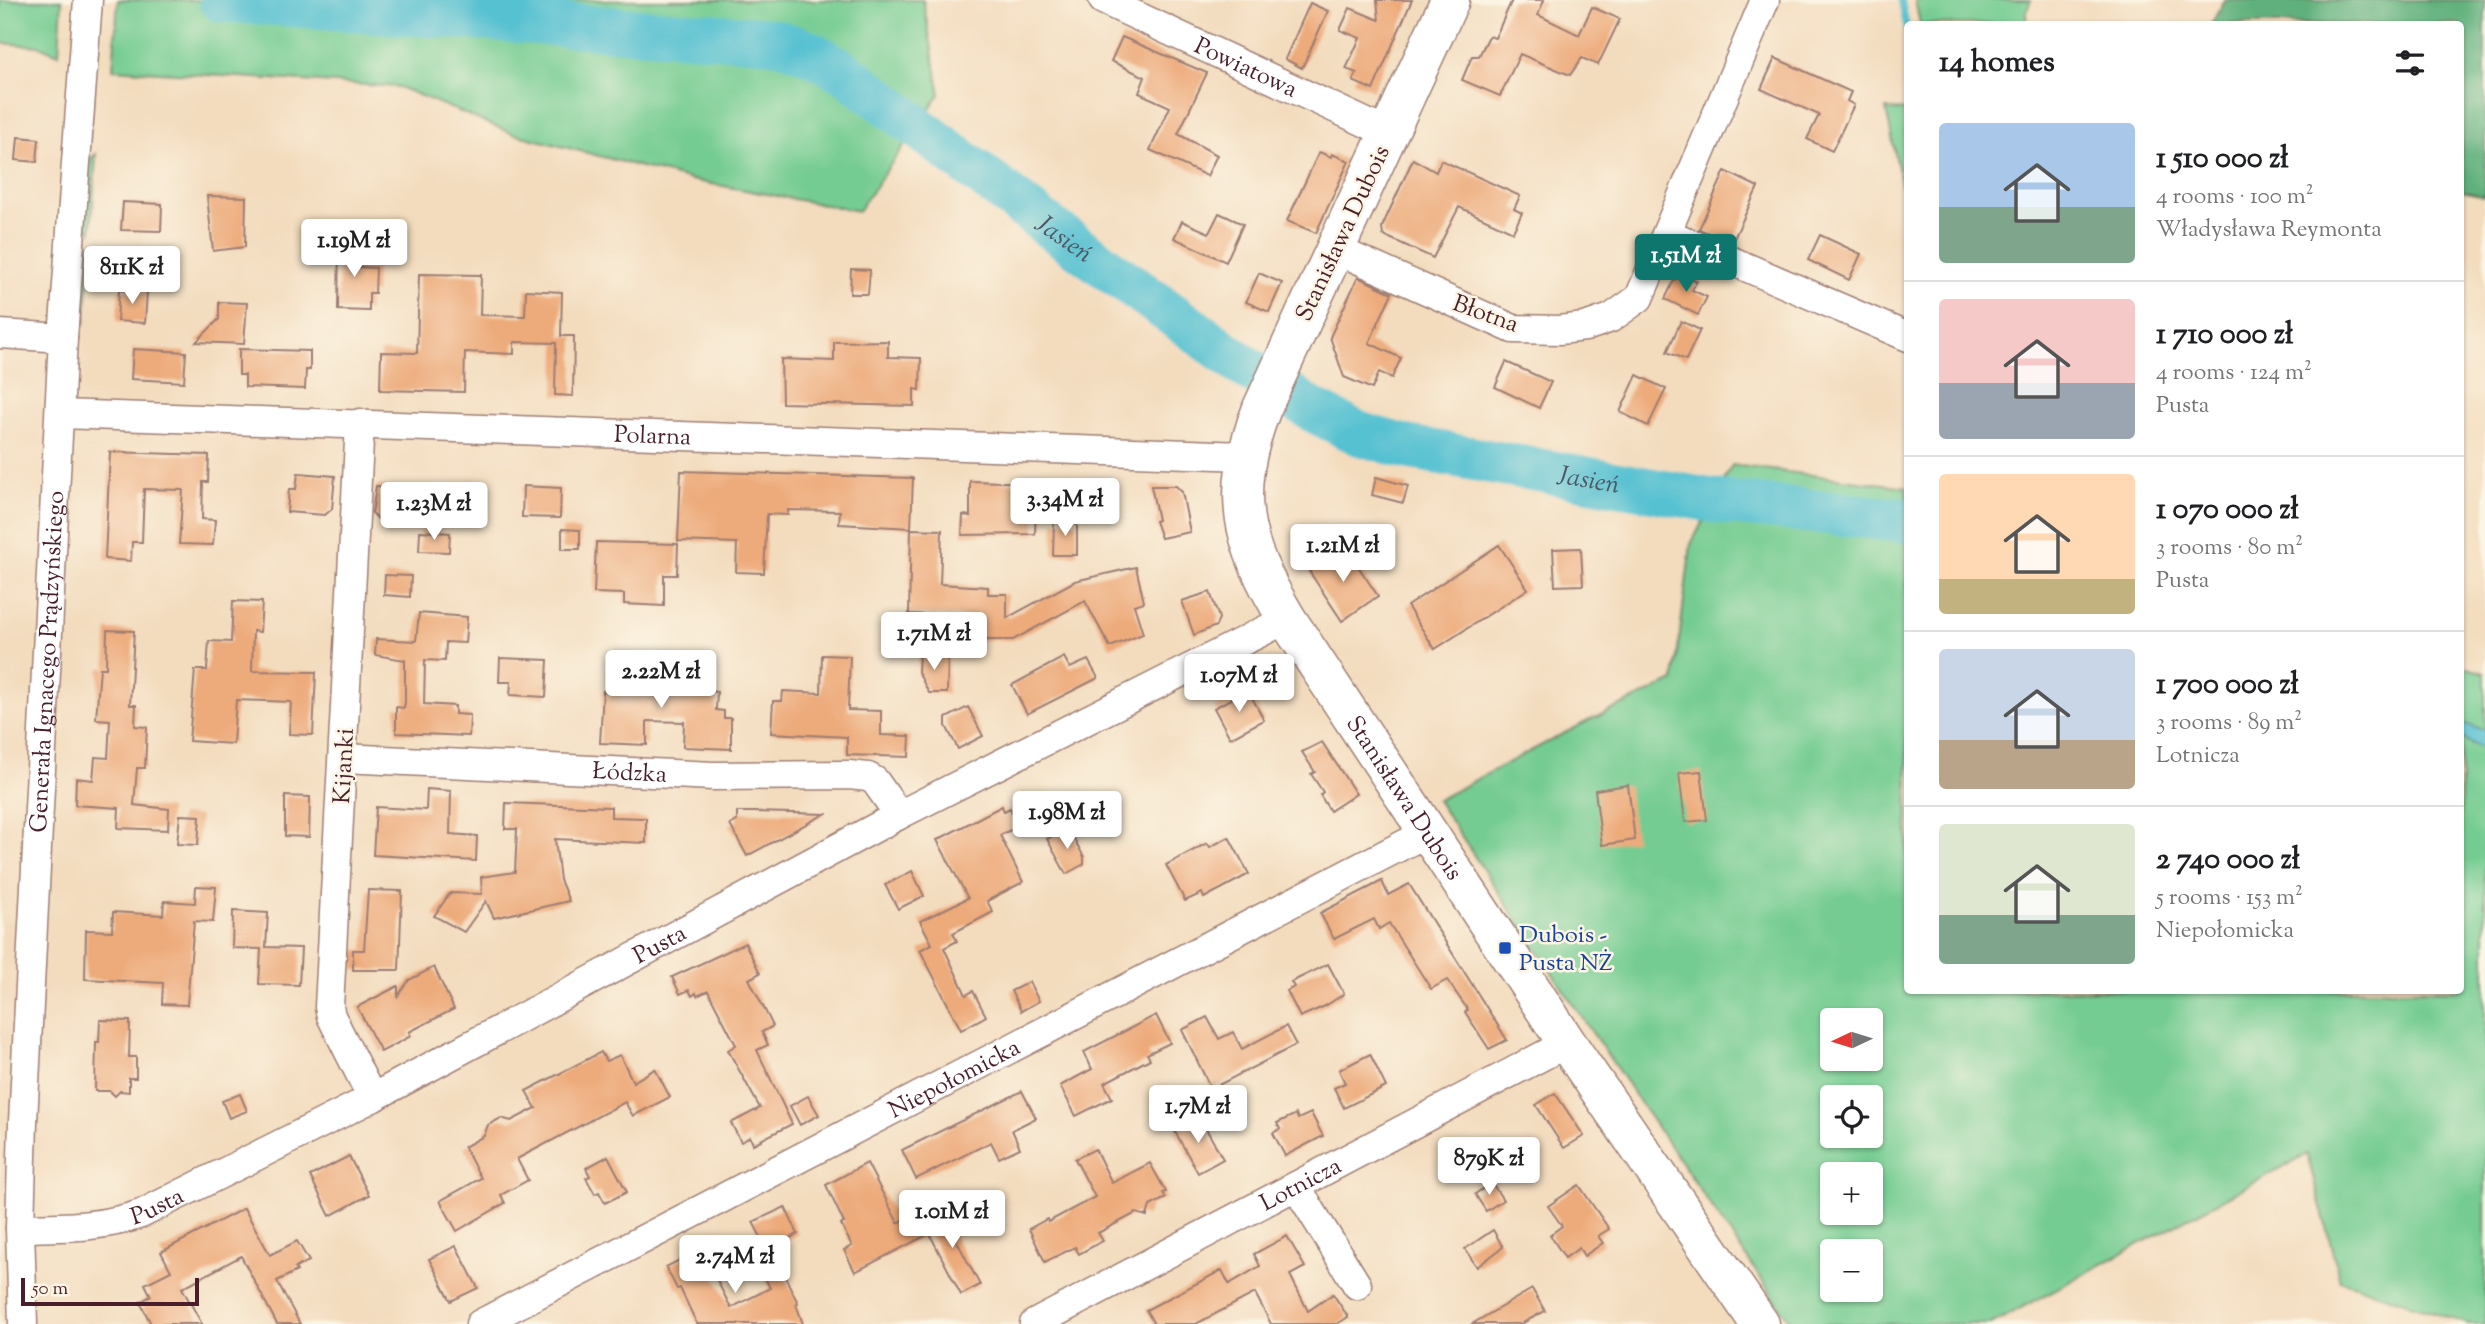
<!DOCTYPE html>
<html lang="en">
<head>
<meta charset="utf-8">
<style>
	body { margin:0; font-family:"Sorts Mill Goudy",serif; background:#f2f2f2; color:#202124; height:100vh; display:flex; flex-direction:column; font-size:26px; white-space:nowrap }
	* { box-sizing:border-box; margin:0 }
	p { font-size:23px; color:#757577 }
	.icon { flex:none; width:38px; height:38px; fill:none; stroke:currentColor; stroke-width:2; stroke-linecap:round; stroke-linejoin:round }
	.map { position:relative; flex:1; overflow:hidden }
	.panel { position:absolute; left:1904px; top:21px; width:560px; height:973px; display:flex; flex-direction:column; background:#fff; border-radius:7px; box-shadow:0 2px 5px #0004 }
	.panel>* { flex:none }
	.needle { width:46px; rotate:266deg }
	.buttons { position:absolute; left:1820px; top:1008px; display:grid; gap:14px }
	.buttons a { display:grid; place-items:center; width:63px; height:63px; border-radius:7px; background:#fff; box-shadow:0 2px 5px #0004; font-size:35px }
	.scale { position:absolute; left:21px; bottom:18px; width:178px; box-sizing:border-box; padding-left:7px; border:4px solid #4a1f2b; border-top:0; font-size:19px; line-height:24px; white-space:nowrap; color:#4a1f2b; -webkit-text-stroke:5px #fcf5e5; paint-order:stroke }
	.price { position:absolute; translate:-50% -60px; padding:0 16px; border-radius:7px; background:#fff; color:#222; font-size:23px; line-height:46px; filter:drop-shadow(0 2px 4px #0008) }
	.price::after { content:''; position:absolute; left:50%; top:42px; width:21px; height:16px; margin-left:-10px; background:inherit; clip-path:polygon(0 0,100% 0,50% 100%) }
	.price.active { background:#0f766e; color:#fff }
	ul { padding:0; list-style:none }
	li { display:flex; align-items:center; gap:21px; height:175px; padding:0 35px }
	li+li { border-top:2px solid #e0e0e0 }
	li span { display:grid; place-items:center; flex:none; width:196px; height:140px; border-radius:7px; color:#555 }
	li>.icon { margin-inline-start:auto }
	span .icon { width:84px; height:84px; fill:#fffc; stroke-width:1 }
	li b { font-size:30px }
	h2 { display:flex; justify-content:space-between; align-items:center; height:84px; padding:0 35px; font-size:30px }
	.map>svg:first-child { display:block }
	.green { fill:#74cc92; stroke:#5f765e; stroke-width:2; fill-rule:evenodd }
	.forest { fill:#5fb07c; stroke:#546854; stroke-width:2 }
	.water { fill:#56c1d1; stroke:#50707e; stroke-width:2 }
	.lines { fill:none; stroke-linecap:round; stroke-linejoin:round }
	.stream { stroke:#56c1d1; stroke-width:7 }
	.river { stroke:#56c1d1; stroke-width:44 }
	.building { fill:#edaa7a }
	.street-casing { stroke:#9e7e74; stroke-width:31 }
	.secondary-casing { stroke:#9e7e74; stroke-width:41 }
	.street { stroke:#fff; stroke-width:28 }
	.secondary { stroke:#fff; stroke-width:38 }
	.transit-dot { fill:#1a4fb4; stroke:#fcf5e5; stroke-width:2.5 }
	.labels { text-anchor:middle; stroke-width:5; stroke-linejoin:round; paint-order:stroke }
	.street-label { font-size:24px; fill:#4a1f2b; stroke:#fcf5e5 }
	.transit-label { font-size:24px; fill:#164399; stroke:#fcf5e5; text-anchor:start }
	.water-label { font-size:26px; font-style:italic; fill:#4e5865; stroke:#fcf5e5 }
</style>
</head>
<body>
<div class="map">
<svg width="2485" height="1324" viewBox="0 0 2485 1324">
	<rect width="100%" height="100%" fill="#fcf5e5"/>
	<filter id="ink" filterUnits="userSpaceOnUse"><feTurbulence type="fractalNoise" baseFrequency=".0143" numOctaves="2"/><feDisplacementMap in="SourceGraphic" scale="14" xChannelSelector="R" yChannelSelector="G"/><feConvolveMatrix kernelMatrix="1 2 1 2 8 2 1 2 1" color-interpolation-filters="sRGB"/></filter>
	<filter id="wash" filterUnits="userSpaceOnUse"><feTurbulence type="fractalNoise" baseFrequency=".00686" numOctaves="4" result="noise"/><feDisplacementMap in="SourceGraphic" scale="28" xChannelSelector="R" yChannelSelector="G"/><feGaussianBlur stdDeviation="1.57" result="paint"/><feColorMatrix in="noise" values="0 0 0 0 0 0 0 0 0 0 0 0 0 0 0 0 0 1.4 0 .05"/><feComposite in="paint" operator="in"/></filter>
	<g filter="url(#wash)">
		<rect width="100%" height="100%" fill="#f3dcbe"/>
		<g class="green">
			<polygon points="0,0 62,0 59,54 39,46 0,43"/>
			<polygon points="118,0 923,0 940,94 858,211 696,181 514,134 399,87 113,69"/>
			<polygon points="1915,0 2031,0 2026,12 2027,24 1920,24"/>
			<polygon points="1886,109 1907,111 1907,212"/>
			<polygon points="96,154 91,232 85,226 90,159"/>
			<polygon points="88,244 91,244 85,323 78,318 83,249"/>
			<path d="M1732 465 1907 487 1908 990H2460L2461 666 2485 673V1324H2468L2340 1280 2307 1154 1991 1324H1792L1585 1022 1437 800 1586 722 1674 681 1691 544ZM1832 1020H1871V1059H1832ZM1832 1097H1871V1136H1832ZM1832 1174H1871V1213H1832ZM1832 1251H1871V1290H1832Z"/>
		</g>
		<polygon class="forest" points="2225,0 2485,0 2485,196 2461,191 2460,24 2211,24"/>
		<polygon class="water" points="2460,722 2485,730 2485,750 2461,738"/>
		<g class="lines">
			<polyline class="stream" points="1901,0 1908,33"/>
			<path class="river" id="s1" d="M221 0 762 39C797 44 819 56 849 75L1047 225 1246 367 1314 411 1360 434 1406 447 1721 502 1908 521"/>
		</g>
		<g id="blocks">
			<g class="building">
				<polygon points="1377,0 1412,0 1373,90 1353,81 1357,73 1346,69 1360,38 1340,30 1350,8 1379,20"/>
				<polygon points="1512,0 1544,0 1538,15 1579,35 1592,7 1620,19 1598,65 1582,58 1570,75 1520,54 1500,96 1462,80 1472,56 1479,56 1489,36 1495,38"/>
				<polygon points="1310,3 1328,11 1302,68 1285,59"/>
				<polygon points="1122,37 1207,73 1178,134 1217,155 1207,176 1150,150 1170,107 1139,93 1145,77 1111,61"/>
				<polygon points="1775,58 1851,92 1847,101 1854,105 1832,151 1807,139 1819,115 1761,89"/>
				<polygon points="18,137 39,139 37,162 16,160"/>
				<polygon points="1319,152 1331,157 1332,154 1349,161 1316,233 1287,221"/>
				<polygon points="1413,159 1436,172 1441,160 1520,196 1514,209 1522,213 1513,232 1459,207 1433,258 1383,235 1382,227"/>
				<polygon points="1725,171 1758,187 1732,243 1699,229"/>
				<polygon points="207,196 246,197 245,247 213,251"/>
				<polygon points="123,202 162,204 161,231 121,230"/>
				<polygon points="1219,213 1243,224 1226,262 1174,238 1182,221 1209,233"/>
				<polygon points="1820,235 1861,254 1849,280 1808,260"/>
				<polygon points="339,239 358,239 357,267 376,268 375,293 369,293 369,311 338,310"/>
				<polygon points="851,269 870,270 868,294 850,294"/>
				<polygon points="1678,272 1697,281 1692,290 1707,297 1698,315 1665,299"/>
				<polygon points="1259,273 1282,283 1269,312 1246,302"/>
				<polygon points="419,274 481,275 480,315 525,316 526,290 562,292 561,336 574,336 573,396 555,395 556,343 514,342 514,354 465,352 464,392 380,390 381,352 417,353"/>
				<polygon points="1358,277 1392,293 1369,343 1401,358 1392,378 1379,372 1372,389 1344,377 1330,337"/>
				<polygon points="119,290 147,292 145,323 117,321"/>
				<polygon points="219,302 247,303 244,344 196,342 219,319"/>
				<polygon points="1681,321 1700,330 1686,360 1667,352"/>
				<polygon points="888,341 888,357 921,358 920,390 914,389 914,406 782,403 781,359 834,361 834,342"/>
				<polygon points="133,349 186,352 184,382 131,379"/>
				<polygon points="239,349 310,351 310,370 306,370 305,389 245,387 245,375 239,375"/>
				<polygon points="1506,362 1551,382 1539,408 1495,387"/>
				<polygon points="1637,375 1666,389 1648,426 1620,412"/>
				<polygon points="110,452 209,455 208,482 203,482 202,519 215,520 213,545 179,544 183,490 144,489 142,542 132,542 131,561 105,559"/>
				<polygon points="681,471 913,478 911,528 839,524 840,511 788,510 788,515 767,514 764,573 736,572 737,543 678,541"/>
				<polygon points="298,473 335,476 332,509 325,515 287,512 289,489 296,489"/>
				<polygon points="1376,477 1408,486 1403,503 1372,495"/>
				<polygon points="970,481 1037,483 1035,534 962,535 963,515 970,516"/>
				<polygon points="376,486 418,489 416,521 378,519 372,513"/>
				<polygon points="523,486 561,488 560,518 522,517"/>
				<polygon points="1151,486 1176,486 1182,492 1190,532 1161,538 1155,521 1158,520"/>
				<polygon points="1054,521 1077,522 1077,555 1053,555"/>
				<polygon points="562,529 580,530 580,549 562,549"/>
				<polygon points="911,529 942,530 940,584 988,587 988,594 1007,594 1007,618 1075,581 1136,567 1144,602 1134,605 1143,634 1110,647 1085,601 1013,640 968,640 972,638 971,617 909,614"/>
				<polygon points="420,531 450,533 449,552 419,551"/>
				<polygon points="596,542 678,544 677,575 664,575 664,606 624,604 624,594 594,593"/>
				<polygon points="1499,545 1528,589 1435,649 1407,606"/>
				<polygon points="1345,547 1378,596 1342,621 1309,571"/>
				<polygon points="1581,548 1583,585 1555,586 1553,549"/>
				<polygon points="385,575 411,576 410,597 384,595"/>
				<polygon points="1210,592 1219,618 1216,626 1194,635 1182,601"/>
				<polygon points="233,601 262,602 260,632 253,631 252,671 316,672 313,735 289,734 291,702 236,700 233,744 189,741 195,670 207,670 209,641 231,642"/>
				<polygon points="419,613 467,617 465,643 446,642 445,661 425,660 424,704 455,706 455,714 470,715 469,736 396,733 396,707 404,708 405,702 405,660 375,655 376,639 416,641"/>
				<polygon points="107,630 134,631 130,705 136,705 135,726 147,727 145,768 137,768 134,805 169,809 168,830 118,828 119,808 75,805 76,778 93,780 95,757 108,758 110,720 96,719 100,668 106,668"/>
				<polygon points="919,654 948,654 947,693 929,693 918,672"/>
				<polygon points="822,655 850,656 848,710 881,711 881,735 910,736 909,757 847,755 847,737 771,733 773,701 782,701 783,691 821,693"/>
				<polygon points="1064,657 1070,668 1088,660 1098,678 1027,714 1012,685"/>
				<polygon points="500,658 548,660 546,697 510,695 511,682 499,682"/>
				<polygon points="609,669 661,671 661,682 704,684 704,691 717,692 716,710 724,711 724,718 731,718 731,749 683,747 684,722 647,721 647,745 600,743 603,691 609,692"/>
				<polygon points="1248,690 1264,720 1230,738 1214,708"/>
				<polygon points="968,707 983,736 958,749 946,726 946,718"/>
				<polygon points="1322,742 1356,794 1330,811 1320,795 1323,792 1311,774 1315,772 1302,752"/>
				<polygon points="1701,771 1707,820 1685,822 1679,773"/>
				<polygon points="1628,785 1635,840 1602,845 1595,790"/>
				<polygon points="427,789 451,791 450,834 477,836 476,861 373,855 376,807 426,810"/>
				<polygon points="285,796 310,797 309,837 285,836"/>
				<polygon points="506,803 611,807 611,817 646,818 646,843 555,839 560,880 569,901 494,918 486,901 464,932 434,916 450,893 482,894 481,877 515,872 517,829 505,829"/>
				<polygon points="1002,806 1004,811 1010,808 1019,826 1000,835 1023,882 987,901 993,912 953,933 957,941 944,948 966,995 973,991 986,1016 961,1030 920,950 932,944 920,921 968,898 937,840"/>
				<polygon points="737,812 754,812 825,814 747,856 730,825 737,821"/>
				<polygon points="180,815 200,816 198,845 177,844"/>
				<polygon points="1068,828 1084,857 1084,864 1066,874 1047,839"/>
				<polygon points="1229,837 1249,874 1204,898 1202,893 1185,901 1166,865 1207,843 1210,847"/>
				<polygon points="912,871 924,896 898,909 885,885"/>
				<polygon points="1382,881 1388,895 1409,884 1507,1040 1489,1049 1465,1012 1468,1010 1447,980 1431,989 1389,923 1379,929 1374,919 1334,939 1320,913"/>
				<polygon points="196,886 216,887 213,922 194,921 187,1005 162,1004 163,983 85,979 86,930 112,931 113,912 163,915 164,901 195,903"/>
				<polygon points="368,890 402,891 399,970 353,970 353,950 364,950"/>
				<polygon points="233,911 268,913 266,947 301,948 299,985 259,984 261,949 232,948"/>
				<polygon points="745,943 760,973 749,979 773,1026 762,1032 768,1045 757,1050 792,1124 753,1144 750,1137 741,1142 731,1123 760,1108 728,1050 736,1045 708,991 697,996 696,993 692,996 689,990 680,994 672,977"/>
				<polygon points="1328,964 1344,994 1325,1006 1300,1017 1287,991 1294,987 1291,982"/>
				<polygon points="434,967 454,1009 409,1032 411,1036 381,1052 357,1007 398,986 398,996 409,980"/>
				<polygon points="1029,982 1039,1001 1021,1011 1011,991"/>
				<polygon points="1156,1015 1170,1043 1147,1054 1150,1059 1104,1083 1112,1098 1076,1116 1060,1086 1092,1069 1084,1052"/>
				<polygon points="1207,1017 1219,1039 1233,1032 1242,1049 1286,1026 1296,1045 1211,1089 1182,1030"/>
				<polygon points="100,1020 130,1021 129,1057 136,1057 136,1078 129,1078 129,1092 120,1091 115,1096 110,1091 95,1091 96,1042 99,1042"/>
				<polygon points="601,1052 606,1061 620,1055 633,1082 655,1069 670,1097 633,1116 625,1102 517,1159 528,1180 501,1195 505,1203 457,1231 440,1201 481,1178 464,1147 484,1136 488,1125 501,1118 511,1121 536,1108 526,1091"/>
				<polygon points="1370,1054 1386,1087 1344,1108 1334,1088 1345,1083 1339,1070"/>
				<polygon points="1022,1091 1036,1118 1012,1130 1020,1148 999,1158 991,1142 916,1179 902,1150"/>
				<polygon points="1555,1093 1584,1136 1564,1148 1536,1105"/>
				<polygon points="240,1094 247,1111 229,1118 222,1101"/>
				<polygon points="808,1096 819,1115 800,1125 790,1106"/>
				<polygon points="1311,1113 1323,1136 1285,1156 1273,1133 1280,1129 1277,1123 1296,1114 1298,1119"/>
				<polygon points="1199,1116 1223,1159 1198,1173 1174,1130"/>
				<polygon points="1095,1149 1112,1183 1150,1163 1166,1192 1163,1193 1166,1198 1150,1206 1147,1216 1136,1213 1098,1233 1103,1241 1079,1254 1075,1247 1045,1262 1029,1229 1047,1219 1048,1222 1095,1197 1075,1159"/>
				<polygon points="349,1156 369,1195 330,1216 310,1176"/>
				<polygon points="608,1156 627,1192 605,1203 599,1192 595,1194 586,1178 590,1176 586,1168"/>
				<polygon points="867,1163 898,1223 918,1213 929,1234 855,1272 844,1250 852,1246 841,1224 844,1223 826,1185"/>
				<polygon points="1492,1183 1503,1200 1486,1211 1475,1194"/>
				<polygon points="1579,1185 1609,1229 1598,1236 1603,1243 1584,1256 1579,1248 1565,1258 1550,1235 1562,1226 1548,1206"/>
				<polygon points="785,1207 798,1234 767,1249 753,1222"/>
				<polygon points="953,1207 961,1226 954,1232 956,1235 954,1236 980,1285 961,1295 924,1223"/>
				<polygon points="244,1208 270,1255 297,1241 309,1261 295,1268 297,1271 277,1281 300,1324 277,1324 241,1256 182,1288 202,1324 151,1324 140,1302 151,1296 145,1284 171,1271 161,1252"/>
				<polygon points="1493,1230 1503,1247 1477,1267 1465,1249"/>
				<polygon points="1287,1236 1305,1267 1290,1275 1308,1311 1333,1294 1348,1317 1337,1324 1271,1324 1255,1293 1196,1324 1154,1324 1146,1310 1222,1270 1229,1284 1260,1266 1254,1254"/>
				<polygon points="456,1246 478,1288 451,1301 429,1259"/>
				<polygon points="701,1249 731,1308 770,1288 756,1260 773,1252 798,1303 796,1304 803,1324 697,1324 680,1288 677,1289 666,1267"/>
				<polygon points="1532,1289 1545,1311 1521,1324 1472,1324"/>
			</g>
		</g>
	</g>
	<g filter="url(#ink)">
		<use href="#blocks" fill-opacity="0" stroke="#9e7e74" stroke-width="2"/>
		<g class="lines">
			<g class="street-casing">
				<g id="street">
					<path id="s2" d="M1103 0 1388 133"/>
					<polyline points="1667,233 1908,337"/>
					<polyline points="1335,249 1513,329 1559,330 1585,327 1611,318 1639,298 1765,0"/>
					<polyline points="0,334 63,338"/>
					<path id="s3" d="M60 414 1245 456"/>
					<polyline points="360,423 329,1007 331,1016 372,1098"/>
					<path id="s4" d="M343 758 713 776 849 775 868 777 875 781 899 815"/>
					<polyline points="1296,1186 1357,1285"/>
					<path id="s5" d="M20 1228C62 1227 101 1228 141 1214L372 1098 899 815 1287 619"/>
					<path id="s6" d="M23 1324 20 1228 23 1122 63 338 88 0"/>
					<path id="s7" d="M480 1324 1428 832"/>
					<path id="s8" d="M1034 1324 1567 1043"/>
				</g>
			</g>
			<g class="secondary-casing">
				<g id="secondary">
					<path id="s9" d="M1450 0 1262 408C1229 494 1240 541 1287 619L1567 1043 1760 1324"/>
				</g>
			</g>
			<use href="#street" class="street"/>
			<use href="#secondary" class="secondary"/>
		</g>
	</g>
	<rect class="transit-dot" x="1498" y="941" width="14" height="14" rx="3.5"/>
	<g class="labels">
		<g class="street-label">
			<text dy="8" stroke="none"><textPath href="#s2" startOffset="158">Powiatowa</textPath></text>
			<text transform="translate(1342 233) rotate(-65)" y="8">Stanisława Dubois</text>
			<text transform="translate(1486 313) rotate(20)" y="8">Błotna</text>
			<text dy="8" stroke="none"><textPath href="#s3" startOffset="593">Polarna</textPath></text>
			<text dy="8" stroke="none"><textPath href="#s6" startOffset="663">Generała Ignacego Prądzyńskiego</textPath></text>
			<text transform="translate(343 766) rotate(-87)" y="8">Kijanki</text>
			<text dy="8" stroke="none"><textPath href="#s4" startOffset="287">Łódzka</textPath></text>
			<text dy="8" stroke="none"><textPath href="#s9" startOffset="886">Stanisława Dubois</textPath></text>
			<text dy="8" stroke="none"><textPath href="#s5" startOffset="707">Pusta</textPath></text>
			<text dy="8" stroke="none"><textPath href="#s7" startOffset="534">Niepołomicka</textPath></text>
			<text dy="8" stroke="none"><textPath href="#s8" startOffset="301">Lotnicza</textPath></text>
			<text dy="8" stroke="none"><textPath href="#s5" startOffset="140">Pusta</textPath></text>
		</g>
		<g class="transit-label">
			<text x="1519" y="942">Dubois -<tspan x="1519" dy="28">Pusta NŻ</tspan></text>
		</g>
		<g class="water-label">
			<text dy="9" stroke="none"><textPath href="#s1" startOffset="908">Jasień</textPath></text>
			<text dy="9" stroke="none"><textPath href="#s1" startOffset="1496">Jasień</textPath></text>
		</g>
	</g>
</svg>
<div class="buttons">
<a><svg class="needle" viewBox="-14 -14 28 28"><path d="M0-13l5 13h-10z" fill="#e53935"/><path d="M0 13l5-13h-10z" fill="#757577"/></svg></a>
<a><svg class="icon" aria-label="locate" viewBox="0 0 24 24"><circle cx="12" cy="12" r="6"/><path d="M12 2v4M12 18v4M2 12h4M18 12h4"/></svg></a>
<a>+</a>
<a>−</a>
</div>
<div class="scale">50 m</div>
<b class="price" style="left:354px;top:279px">1.19M zł</b>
<b class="price active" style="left:1686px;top:294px">1.51M zł</b>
<b class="price" style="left:132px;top:306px">811K zł</b>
<b class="price" style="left:1065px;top:538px">3.34M zł</b>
<b class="price" style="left:434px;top:542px">1.23M zł</b>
<b class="price" style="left:1343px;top:584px">1.21M zł</b>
<b class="price" style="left:934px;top:672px">1.71M zł</b>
<b class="price" style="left:661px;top:710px">2.22M zł</b>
<b class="price" style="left:1239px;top:714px">1.07M zł</b>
<b class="price" style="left:1067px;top:851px">1.98M zł</b>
<b class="price" style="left:1198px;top:1145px">1.7M zł</b>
<b class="price" style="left:1489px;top:1197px">879K zł</b>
<b class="price" style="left:952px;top:1250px">1.01M zł</b>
<b class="price" style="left:735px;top:1295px">2.74M zł</b>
<section class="panel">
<h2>14 homes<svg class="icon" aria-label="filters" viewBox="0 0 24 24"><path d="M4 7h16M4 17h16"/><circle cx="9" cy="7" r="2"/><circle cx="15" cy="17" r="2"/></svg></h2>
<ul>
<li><span style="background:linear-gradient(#a9c7e8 60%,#7fa58c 0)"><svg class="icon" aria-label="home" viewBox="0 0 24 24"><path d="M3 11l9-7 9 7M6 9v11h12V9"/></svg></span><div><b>1 510 000 zł</b><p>4 rooms · 100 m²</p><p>Władysława Reymonta</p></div></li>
<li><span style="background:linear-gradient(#f6c9c9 60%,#9aa5b1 0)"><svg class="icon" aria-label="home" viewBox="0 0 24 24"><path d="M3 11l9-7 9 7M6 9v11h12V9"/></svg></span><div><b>1 710 000 zł</b><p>4 rooms · 124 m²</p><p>Pusta</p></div></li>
<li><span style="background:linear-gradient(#ffd9b3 75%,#c2b280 0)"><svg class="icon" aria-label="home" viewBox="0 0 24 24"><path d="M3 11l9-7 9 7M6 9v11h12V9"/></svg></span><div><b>1 070 000 zł</b><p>3 rooms · 80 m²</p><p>Pusta</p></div></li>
<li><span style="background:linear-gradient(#c9d6e8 65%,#b9a48a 0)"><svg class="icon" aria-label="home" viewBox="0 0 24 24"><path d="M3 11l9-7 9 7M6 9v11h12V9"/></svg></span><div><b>1 700 000 zł</b><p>3 rooms · 89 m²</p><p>Lotnicza</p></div></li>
<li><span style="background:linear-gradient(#dfe7d0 65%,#7fa58c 0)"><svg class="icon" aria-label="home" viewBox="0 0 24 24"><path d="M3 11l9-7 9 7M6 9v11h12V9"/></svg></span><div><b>2 740 000 zł</b><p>5 rooms · 153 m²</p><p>Niepołomicka</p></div></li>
</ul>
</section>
</div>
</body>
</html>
